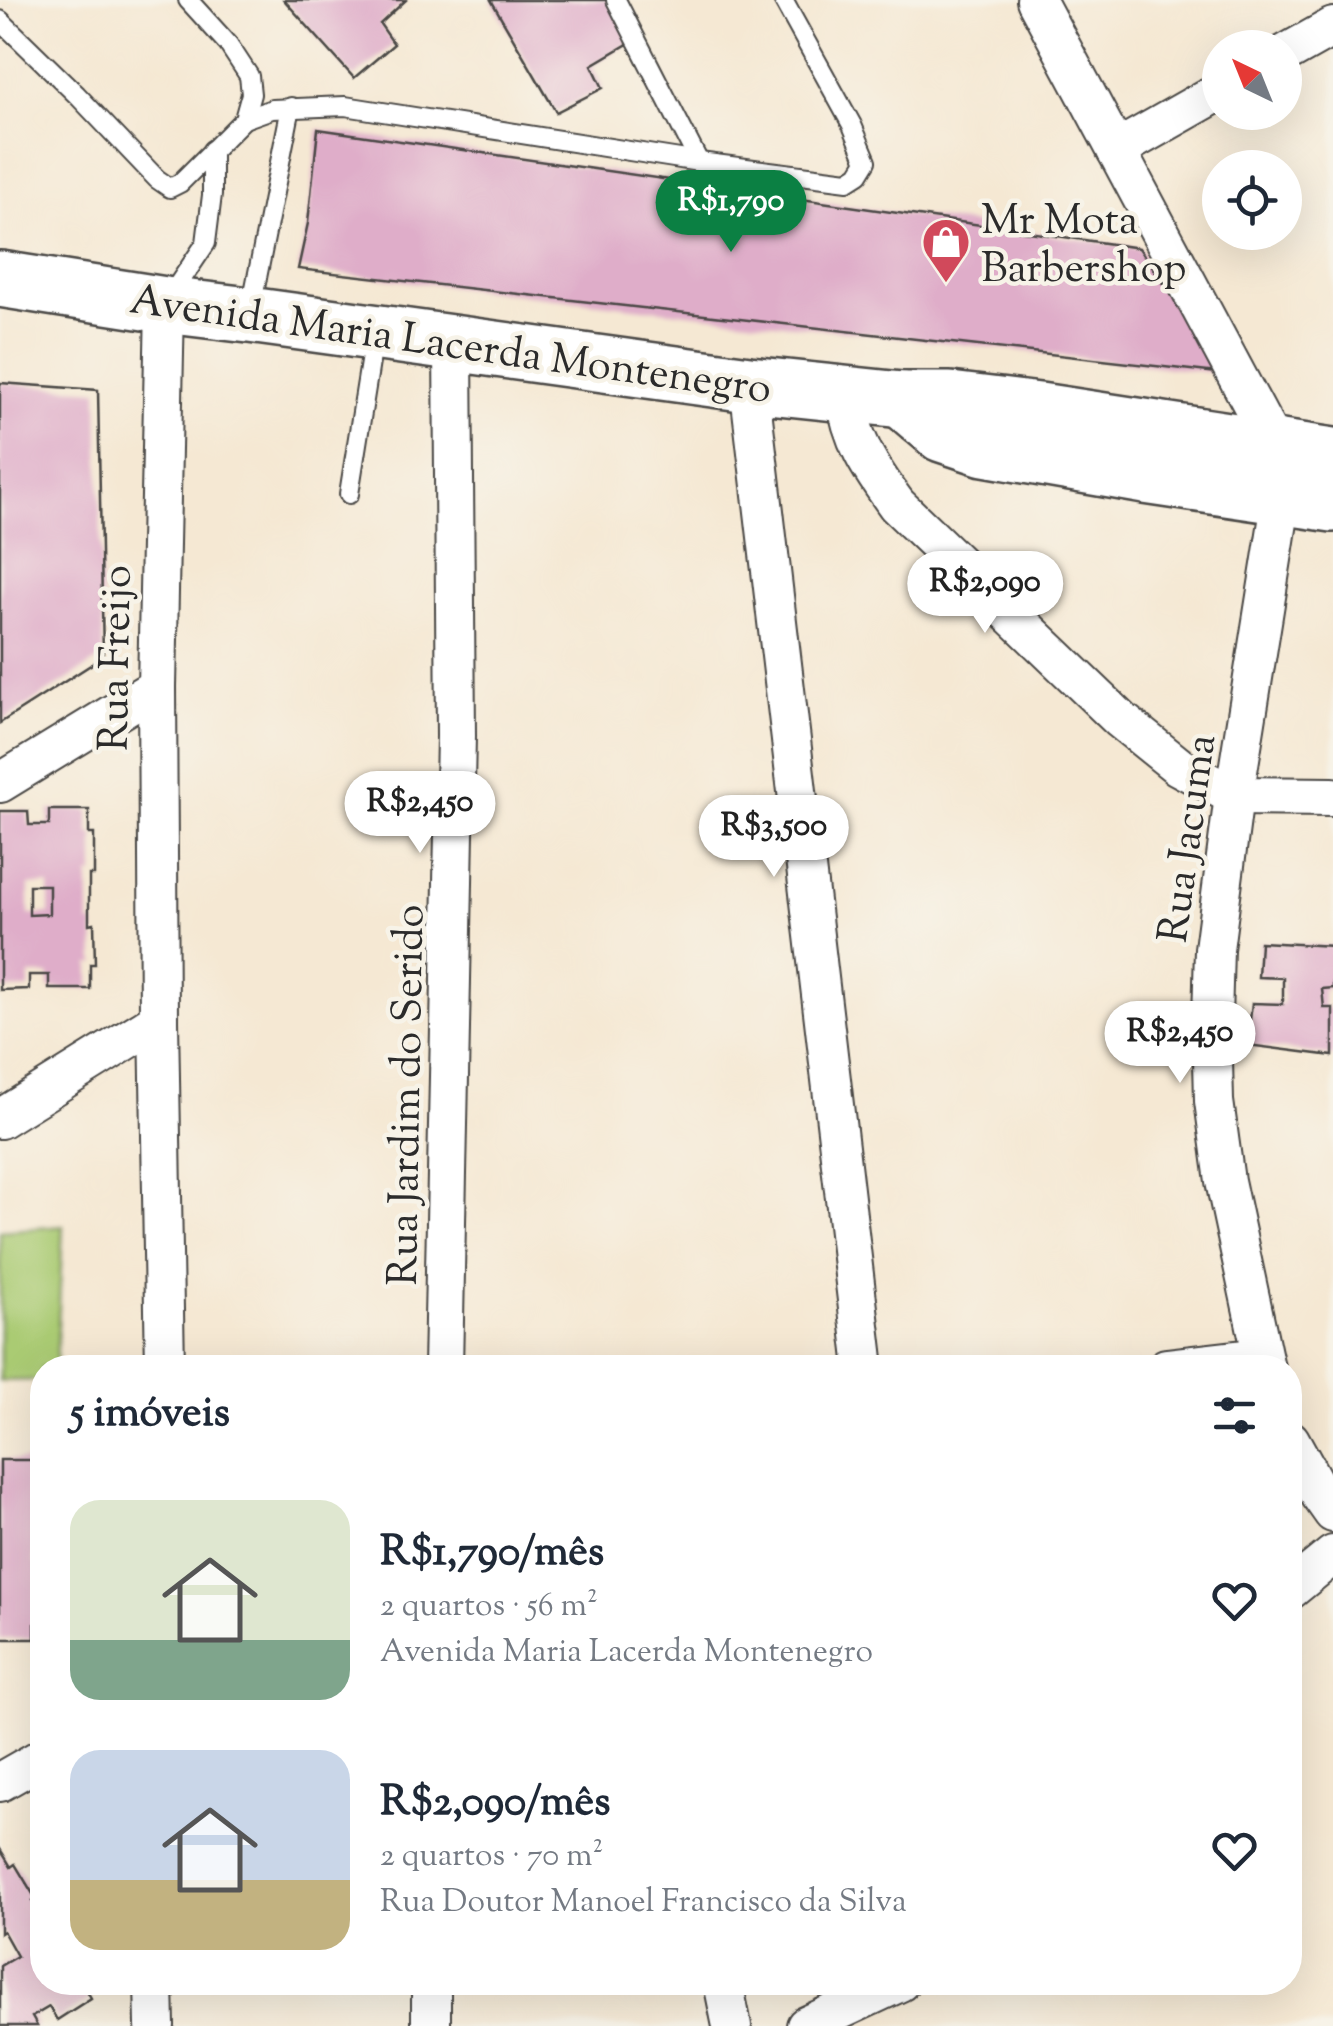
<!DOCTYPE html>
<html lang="pt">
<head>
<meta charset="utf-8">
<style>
	body { margin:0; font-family:"Sorts Mill Goudy",serif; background:#f6f6f7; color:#1f2937; height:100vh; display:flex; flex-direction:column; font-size:38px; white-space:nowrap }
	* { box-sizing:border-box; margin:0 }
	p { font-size:32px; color:#747a83 }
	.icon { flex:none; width:55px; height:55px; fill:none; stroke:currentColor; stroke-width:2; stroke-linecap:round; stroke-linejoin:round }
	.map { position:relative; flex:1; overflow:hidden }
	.side { position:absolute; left:30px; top:1355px; width:1272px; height:640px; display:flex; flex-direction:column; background:#fff; border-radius:40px; box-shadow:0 10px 40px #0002 }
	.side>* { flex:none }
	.needle { width:65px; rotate:317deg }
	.buttons { position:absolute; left:1202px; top:30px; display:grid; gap:20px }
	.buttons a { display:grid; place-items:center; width:100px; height:100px; border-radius:50%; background:#fff; box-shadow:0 10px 40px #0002; font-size:50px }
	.price { position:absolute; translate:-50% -85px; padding:0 22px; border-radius:35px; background:#fff; color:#222; font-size:32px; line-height:65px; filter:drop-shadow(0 2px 5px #0008) }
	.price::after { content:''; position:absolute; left:50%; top:60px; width:30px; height:22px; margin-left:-15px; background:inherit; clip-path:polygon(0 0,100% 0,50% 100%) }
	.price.active { background:#0b8043; color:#fff }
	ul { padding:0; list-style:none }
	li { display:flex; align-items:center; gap:30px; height:250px; padding:0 40px }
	li span { display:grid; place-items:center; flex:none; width:280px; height:200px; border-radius:30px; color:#555 }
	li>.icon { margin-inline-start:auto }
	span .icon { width:120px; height:120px; fill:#fffc; stroke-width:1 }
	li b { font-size:42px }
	h2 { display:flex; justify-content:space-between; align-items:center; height:120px; padding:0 40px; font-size:42px }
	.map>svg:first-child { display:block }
	.green { fill:#aacb73; stroke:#6a7b4f; stroke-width:2.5 }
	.building { fill:#dfadc9; fill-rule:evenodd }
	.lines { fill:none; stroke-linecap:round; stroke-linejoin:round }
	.lane-casing { stroke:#494744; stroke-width:22 }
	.street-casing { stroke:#494744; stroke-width:42 }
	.primary-casing { stroke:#494744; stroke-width:60 }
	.lane { stroke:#fff; stroke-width:18 }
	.street { stroke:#fff; stroke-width:38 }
	.primary { stroke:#fff; stroke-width:55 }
	.labels { text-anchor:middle; stroke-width:9; stroke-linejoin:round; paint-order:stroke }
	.poi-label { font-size:42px; fill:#2b2b2b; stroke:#f7f3e8; text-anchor:start }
	.street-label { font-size:42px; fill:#2b2b2b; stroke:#f7f3e8 }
</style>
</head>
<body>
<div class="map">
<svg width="1333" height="2026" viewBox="0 0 1333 2026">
	<rect width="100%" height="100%" fill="#f7f3e8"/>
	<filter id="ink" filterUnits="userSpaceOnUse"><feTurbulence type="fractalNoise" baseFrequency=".01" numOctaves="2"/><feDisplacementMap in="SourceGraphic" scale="20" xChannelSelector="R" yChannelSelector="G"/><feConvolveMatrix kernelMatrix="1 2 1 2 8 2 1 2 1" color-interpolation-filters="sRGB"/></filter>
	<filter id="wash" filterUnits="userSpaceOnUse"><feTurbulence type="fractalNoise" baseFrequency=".0048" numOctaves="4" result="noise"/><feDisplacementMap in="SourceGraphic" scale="40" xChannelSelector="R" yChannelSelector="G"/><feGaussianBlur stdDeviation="2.25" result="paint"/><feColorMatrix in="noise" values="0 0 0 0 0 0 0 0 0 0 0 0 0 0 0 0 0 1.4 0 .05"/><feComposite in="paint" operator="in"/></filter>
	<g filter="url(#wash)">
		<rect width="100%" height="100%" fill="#f5e8d3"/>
		<polygon class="green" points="63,1226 56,1367 42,1368 42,1380 0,1381 0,1231"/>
		<g id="blocks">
			<g class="building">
				<polygon points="284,0 406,0 380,24 394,44 354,78"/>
				<polygon points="491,0 610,0 636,39 592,65 603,88 556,112"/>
				<polygon points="318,129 1139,248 1226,374 298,269 308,223"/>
				<polygon points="0,383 98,390 103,657 0,723"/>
				<path d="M49 810H89V834H94V875H89V924L94 923 95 964H90V989H49V975H29V989L0 990V811H28L29 825H49ZM29 885H49V914L29 915Z"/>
				<polygon points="1260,942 1333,946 1333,988 1322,989 1324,1008 1333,1008 1333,1056 1247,1045 1252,1003 1283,1004 1283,978 1258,977"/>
				<polygon points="0,1460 34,1460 34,1474 42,1474 42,1535 35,1535 34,1563 42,1563 42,1624 35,1624 35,1639 0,1639"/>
				<polygon points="0,1849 11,1867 15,1864 36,1899 32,1901 42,1918 42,1982 82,1982 91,1998 57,2020 49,2007 32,2017 37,2026 0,2026 0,1966 17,1956 3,1931 0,1933"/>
			</g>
		</g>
	</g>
	<g filter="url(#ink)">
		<use href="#blocks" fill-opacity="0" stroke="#494744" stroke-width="2.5"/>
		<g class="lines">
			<g class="lane-casing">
				<g id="lane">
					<polyline points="616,0 699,162"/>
					<polyline points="0,20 77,95 157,179 170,188 180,183 244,119 251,94 249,76 228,44 188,0"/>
					<polyline points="244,119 272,109 345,106 699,162 848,181 859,174 867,161 852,125 783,0"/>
					<polyline points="169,298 206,243 212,195 212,150"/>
					<polyline points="251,308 291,107"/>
					<polyline points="349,494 374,337"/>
				</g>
			</g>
			<g class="street-casing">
				<g id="street">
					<polyline points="1036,0 1275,447"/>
					<polyline points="1285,54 1333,27"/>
					<polyline points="1116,150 1220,91"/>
					<polyline points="165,305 157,687 159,1020 165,1368"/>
					<polyline points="749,384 865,1368"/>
					<path d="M845 393C851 440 870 468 897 505L1121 720 1178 766 1234 796 1333 797"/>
					<polyline points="0,783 157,687"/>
					<polyline points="0,1119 159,1020"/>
					<polyline points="443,1368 456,736 453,344"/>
					<polyline points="1166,1368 1261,1357"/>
					<polyline points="1265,1368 1225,1181 1214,1101 1212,1019 1214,949 1234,796 1282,497"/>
					<polyline points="1290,1440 1321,1496 1333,1513"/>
					<polyline points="1290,1590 1333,1555"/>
					<polyline points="0,1782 42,1758"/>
					<polyline points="154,1982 155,2026"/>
					<polyline points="723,1982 732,2026"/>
					<polyline points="431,2026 431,1982"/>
					<polyline points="806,2026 900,1982"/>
				</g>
			</g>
			<g class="primary-casing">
				<g id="primary">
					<polyline points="0,279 165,305 249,315 749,384 902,400 950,400 1039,411 1333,456"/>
					<polyline points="902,400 942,434 984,448 1145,476 1333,504"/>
				</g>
			</g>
			<use href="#lane" class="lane"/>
			<use href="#street" class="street"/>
			<use href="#primary" class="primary"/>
		</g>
	</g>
	<defs>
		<g id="shop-pin" transform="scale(2.5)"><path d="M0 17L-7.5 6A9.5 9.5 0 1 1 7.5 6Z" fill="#d1495b" stroke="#f7f3e8"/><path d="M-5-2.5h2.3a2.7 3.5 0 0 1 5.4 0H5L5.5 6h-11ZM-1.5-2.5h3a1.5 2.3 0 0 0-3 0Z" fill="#fff"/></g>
	</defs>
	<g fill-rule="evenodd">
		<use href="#shop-pin" x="946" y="242"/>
	</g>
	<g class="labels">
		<g class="poi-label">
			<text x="981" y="233">Mr Mota<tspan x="981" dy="48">Barbershop</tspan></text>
		</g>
		<g class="street-label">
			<text transform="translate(451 342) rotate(8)" y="15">Avenida Maria Lacerda Montenegro</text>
			<text transform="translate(113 658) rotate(-89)" y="15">Rua Freijo</text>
			<text transform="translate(1185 838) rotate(-82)" y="15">Rua Jacuma</text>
			<text transform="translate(404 1095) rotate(-89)" y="15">Rua Jardim do Serido</text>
		</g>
	</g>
</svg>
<div class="buttons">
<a><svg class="needle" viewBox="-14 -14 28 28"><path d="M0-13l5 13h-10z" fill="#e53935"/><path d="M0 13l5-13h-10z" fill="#747a83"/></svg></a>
<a><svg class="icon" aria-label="locate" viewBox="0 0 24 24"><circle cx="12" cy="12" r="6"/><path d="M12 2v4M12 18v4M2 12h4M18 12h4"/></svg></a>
</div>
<b class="price active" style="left:731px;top:255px">R$1,790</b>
<b class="price" style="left:985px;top:636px">R$2,090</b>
<b class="price" style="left:420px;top:856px">R$2,450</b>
<b class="price" style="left:774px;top:880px">R$3,500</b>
<b class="price" style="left:1180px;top:1086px">R$2,450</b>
<section class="side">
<h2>5 imóveis<svg class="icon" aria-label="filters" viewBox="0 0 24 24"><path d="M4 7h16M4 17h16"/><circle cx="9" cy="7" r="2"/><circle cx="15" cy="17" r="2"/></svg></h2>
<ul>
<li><span style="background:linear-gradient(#dfe7d0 70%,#7fa58c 0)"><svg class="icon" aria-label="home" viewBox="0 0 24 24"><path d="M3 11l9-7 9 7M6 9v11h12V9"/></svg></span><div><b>R$1,790/mês</b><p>2 quartos · 56 m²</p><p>Avenida Maria Lacerda Montenegro</p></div><svg class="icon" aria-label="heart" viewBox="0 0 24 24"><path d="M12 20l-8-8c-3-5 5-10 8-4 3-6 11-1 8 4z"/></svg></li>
<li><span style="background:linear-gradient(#c9d6e8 65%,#c2b280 0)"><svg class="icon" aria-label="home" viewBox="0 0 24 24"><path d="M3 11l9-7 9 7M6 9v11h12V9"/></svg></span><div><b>R$2,090/mês</b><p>2 quartos · 70 m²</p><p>Rua Doutor Manoel Francisco da Silva</p></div><svg class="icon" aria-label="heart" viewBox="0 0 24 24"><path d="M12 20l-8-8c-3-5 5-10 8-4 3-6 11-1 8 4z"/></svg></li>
</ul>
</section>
</div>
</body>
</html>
